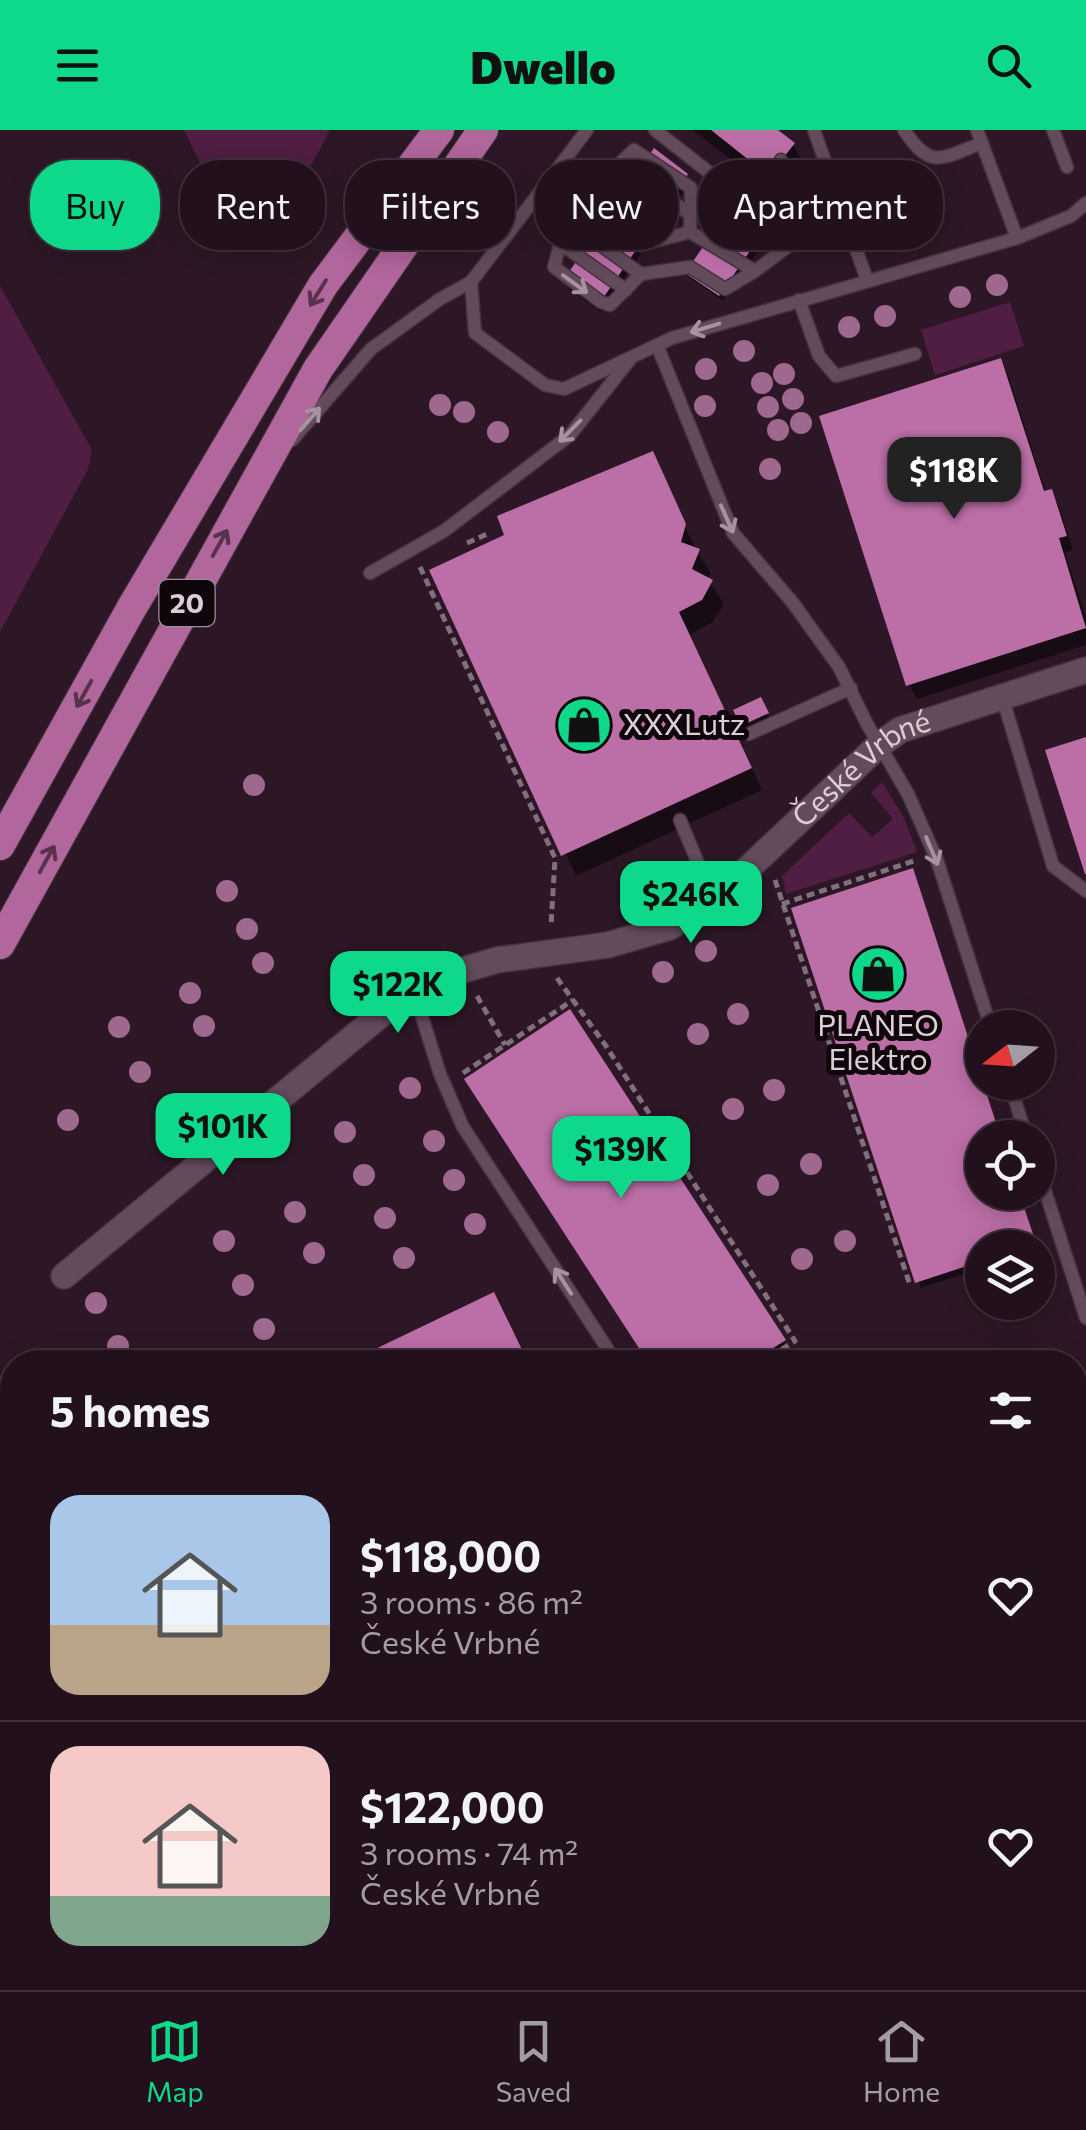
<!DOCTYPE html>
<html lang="en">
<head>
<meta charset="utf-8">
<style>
	body { margin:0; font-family:Commissioner,sans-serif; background:#2e1f29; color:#f1f3f6; height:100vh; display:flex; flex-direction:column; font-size:38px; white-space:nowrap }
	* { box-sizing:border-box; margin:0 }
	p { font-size:32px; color:#a29da3 }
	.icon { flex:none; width:55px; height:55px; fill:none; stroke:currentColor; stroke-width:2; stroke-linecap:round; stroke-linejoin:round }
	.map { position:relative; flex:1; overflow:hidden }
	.panel { position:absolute; left:0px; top:1220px; width:1088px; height:640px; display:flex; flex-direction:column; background:#22111c; border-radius:40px 40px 0 0; box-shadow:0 5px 25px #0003,0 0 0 2px #3f313b }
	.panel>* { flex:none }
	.hud { position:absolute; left:30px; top:30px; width:1028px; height:90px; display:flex; gap:20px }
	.needle { width:65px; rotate:253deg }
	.controls { position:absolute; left:965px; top:880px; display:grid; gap:20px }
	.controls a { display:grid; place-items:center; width:90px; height:90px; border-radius:50%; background:#22111c; box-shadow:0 5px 25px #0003,0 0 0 2px #3f313b; font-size:50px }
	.price { position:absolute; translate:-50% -85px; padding:0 22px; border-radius:20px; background:#0ed98a; color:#111; font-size:32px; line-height:65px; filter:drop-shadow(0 2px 5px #0008) }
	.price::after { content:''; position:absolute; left:50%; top:60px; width:30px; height:22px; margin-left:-15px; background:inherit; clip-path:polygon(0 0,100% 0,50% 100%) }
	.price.current { background:#222; color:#fff }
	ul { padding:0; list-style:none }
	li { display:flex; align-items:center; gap:30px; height:250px; padding:0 50px }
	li+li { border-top:2px solid #3f313b }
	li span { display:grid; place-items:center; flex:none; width:280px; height:200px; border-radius:30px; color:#555 }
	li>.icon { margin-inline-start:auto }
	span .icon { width:120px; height:120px; fill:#fffc; stroke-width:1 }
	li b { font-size:42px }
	h2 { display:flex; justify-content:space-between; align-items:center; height:120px; padding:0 50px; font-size:42px }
	.chip { padding:0 35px; border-radius:40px; background:#22111c; box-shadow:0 5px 25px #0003,0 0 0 2px #3f313b; font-size:35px; line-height:90px }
	.chip.current { background:#0ed98a; color:#111 }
	header { display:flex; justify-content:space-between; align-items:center; height:130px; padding:0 50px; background:#0ed98a; color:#111; font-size:45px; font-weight:800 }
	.tabs { display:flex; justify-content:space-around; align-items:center; height:140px; border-top:2px solid #3f313b; background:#22111c; font-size:28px; color:#a29da3 }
	.tabs a { display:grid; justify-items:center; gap:5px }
	.tabs .current { color:#0ed98a }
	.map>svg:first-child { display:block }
	.green { fill:#4f1e42 }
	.shadow { fill:#0007 }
	.building { fill:#bc6fa7 }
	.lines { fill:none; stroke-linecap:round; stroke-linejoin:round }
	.lane-casing { stroke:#44333f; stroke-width:15 }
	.street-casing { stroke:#44333f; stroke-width:28 }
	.secondary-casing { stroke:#44333f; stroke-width:32 }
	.primary-casing { stroke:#44333f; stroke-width:32 }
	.path { stroke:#826f7c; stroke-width:5; stroke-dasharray:8 5; stroke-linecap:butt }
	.lane { stroke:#644b5c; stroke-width:12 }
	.street { stroke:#644b5c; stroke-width:25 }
	.secondary { stroke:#8a587c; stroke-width:30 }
	.primary { stroke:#b1669c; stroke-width:30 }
	.tree { fill:#9f688e }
	.oneway { stroke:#a792a0 }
	.oneway2 { stroke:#58314d }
	.labels { text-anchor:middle; stroke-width:10; stroke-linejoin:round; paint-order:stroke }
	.shield { fill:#0f060c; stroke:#9f919a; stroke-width:2.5 }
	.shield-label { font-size:28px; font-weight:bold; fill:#ddcdd7 }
	.poi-label { font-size:30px; fill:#ddcdd7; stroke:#0f060c; text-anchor:start }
	.street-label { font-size:30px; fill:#ddcdd7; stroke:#0f060c }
</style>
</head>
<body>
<header><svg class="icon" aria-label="menu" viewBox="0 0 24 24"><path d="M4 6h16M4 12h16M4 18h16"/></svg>Dwello<svg class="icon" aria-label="search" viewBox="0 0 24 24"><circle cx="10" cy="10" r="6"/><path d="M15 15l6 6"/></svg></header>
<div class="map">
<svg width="1086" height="1860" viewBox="0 0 1086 1860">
	<rect width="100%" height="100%" fill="#2d1726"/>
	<g class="green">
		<path d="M184 0H330C308 42 282 91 242 119Z"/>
		<polygon points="0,156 92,320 88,339 0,502"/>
		<polygon points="1010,172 1024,216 935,245 921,200"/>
		<polygon points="882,652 904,688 917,722 786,764 782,746 849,683 872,707 893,689 871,663"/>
	</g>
	<g class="shadow">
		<polygon points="693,0 774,0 793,15 809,43 786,72"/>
		<polygon points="686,46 689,53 601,182 569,159 565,152"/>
		<polygon points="757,110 761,117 723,171 692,149 688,143"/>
		<polygon points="1000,231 1008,245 1046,363 1051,362 1059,376 1073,420 1065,423 1086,487 1086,515 917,569 909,555 823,288"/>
		<polygon points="652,324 696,420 711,443 708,450 724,473 713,492 690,505 762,660 576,746 432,441 507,406"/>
		<polygon points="760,570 770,590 746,601 736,581"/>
		<polygon points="795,780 982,1008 982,1062 1019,1062 1037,1118 982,1118 982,1138 921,1158"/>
		<polygon points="569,883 787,1218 764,1232 651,1232 467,950"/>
		<polygon points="493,1165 527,1232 352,1232"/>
		<polygon points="1056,1224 1060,1232 1038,1232"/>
		<polygon points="1075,1263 1086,1286 1086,1365 1075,1370"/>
		<polygon points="12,1397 12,1848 66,1848 40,1860 0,1860 0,1403"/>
		<polygon points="1075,1636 1086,1660 1075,1665"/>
		<polygon points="548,1848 594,1848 566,1860 545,1860 541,1851"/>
		<polygon points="621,1848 653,1848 628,1859"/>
		<polygon points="808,1848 841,1848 848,1860 814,1860"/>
	</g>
	<g class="building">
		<polygon points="711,0 778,0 795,13 769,46"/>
		<polygon points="654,18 688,44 597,177 562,152"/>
		<polygon points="725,85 759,108 719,166 685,143"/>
		<polygon points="1001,228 1044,361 1052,359 1067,406 1059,408 1086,498 906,556 819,286"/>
		<polygon points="653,321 686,394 681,412 700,419 692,439 713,450 702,470 679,482 752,638 561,726 429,440 504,405 497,386"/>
		<polygon points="761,567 769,583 741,596 733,580"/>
		<polygon points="1086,607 1086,744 1085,744 1045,620"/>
		<polygon points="913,738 1001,1008 982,1008 982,1062 1019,1062 1036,1113 1023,1118 982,1118 982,1131 915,1153 791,778"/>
		<polygon points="570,879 786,1210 751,1232 648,1232 464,949"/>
		<polygon points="494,1162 528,1232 347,1232 369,1222"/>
		<polygon points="1075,1260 1086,1284 1086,1347 1075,1353"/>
		<polygon points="12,1394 12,1848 16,1848 20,1855 0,1860 0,1400"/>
		<polygon points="542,1848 577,1848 556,1857 558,1860 542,1860 538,1850"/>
		<polygon points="806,1848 843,1848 848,1858 811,1860"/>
	</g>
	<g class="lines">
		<g class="lane-casing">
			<g id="lane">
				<path d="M655 0 748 73C767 79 781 74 791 56L781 30"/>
				<polyline points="814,0 867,150"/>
				<path d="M904 0C931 41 942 28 982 13"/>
				<polyline points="977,0 1017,108"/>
				<polyline points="1053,0 1067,37"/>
				<polyline points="618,35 690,84"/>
				<polyline points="595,57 666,108"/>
				<polyline points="540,62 569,81 588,106 641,144 690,137 725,159 755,141 810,100 845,87"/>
				<polyline points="572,82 603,92 640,115 690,102 755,141"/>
				<polyline points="561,114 626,160"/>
				<polyline points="641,144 610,175 601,172 554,137 569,81 634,20 691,58 690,102"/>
				<polyline points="471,152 475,203 545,255 564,259 672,208 1017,108 1071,86 1086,73"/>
				<polyline points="799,170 819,226 836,246 915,224"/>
				<polyline points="657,215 733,403 793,473 839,537 866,592 908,664 937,730 991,898"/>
				<polyline points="292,310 371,219 440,169 471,152 587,0"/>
				<polyline points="370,443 444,401 570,305 631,228"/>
				<polyline points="1002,566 1053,736 1086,761"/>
				<polyline points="749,604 851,558"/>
				<polyline points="680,690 703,745 720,765"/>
				<polyline points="413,858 440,944 463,997 616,1232"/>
				<polyline points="1009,952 1027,1008"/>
				<polyline points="1038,1039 1086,1188"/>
				<polyline points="1075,1381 1086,1376"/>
			</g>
		</g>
		<g class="street-casing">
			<g id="street">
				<path id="s1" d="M64 1146 413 858 436 848 497 830 608 815 670 797 720 765 879 615 900 600 1086 540"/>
			</g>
		</g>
		<g class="secondary-casing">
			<g id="secondary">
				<polyline points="1075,1473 1086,1468"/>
				<polyline points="252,1860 279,1848"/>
			</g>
		</g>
		<g class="primary-casing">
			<g id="primary">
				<polyline points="0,715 131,479 323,155 439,0"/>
				<polyline points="0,814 318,239 483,0"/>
			</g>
		</g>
		<g class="path">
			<polyline points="467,413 487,404"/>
			<polyline points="420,437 555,728 551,796"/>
			<polyline points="775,750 910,1155"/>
			<polyline points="782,774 917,730"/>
			<polyline points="557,848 606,916 795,1211 761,1232"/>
			<polyline points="477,866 505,915"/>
			<polyline points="463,943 573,870"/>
		</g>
		<use href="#lane" class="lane"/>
		<use href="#street" class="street"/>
		<use href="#secondary" class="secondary"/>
		<use href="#primary" class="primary"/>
	</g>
	<g class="tree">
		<circle cx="997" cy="155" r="11"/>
		<circle cx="960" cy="167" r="11"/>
		<circle cx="885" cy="186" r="11"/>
		<circle cx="849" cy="197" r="11"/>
		<circle cx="744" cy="221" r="11"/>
		<circle cx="706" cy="239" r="11"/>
		<circle cx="784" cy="244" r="11"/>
		<circle cx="762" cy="253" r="11"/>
		<circle cx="793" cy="269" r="11"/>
		<circle cx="440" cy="275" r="11"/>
		<circle cx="705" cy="276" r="11"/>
		<circle cx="768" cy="277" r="11"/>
		<circle cx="464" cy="282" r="11"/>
		<circle cx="801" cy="293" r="11"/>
		<circle cx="778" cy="300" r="11"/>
		<circle cx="498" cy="302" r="11"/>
		<circle cx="770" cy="339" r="11"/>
		<circle cx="254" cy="655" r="11"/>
		<circle cx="227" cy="761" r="11"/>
		<circle cx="247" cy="799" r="11"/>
		<circle cx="706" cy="821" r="11"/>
		<circle cx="263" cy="833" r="11"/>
		<circle cx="663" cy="842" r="11"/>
		<circle cx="357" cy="856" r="11"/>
		<circle cx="190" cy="863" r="11"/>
		<circle cx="738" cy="884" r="11"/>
		<circle cx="204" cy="896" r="11"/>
		<circle cx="119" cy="897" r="11"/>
		<circle cx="698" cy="904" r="11"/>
		<circle cx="140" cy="942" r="11"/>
		<circle cx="410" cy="958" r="11"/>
		<circle cx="774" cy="960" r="11"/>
		<circle cx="733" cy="979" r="11"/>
		<circle cx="68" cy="990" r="11"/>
		<circle cx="345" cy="1002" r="11"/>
		<circle cx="434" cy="1011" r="11"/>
		<circle cx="811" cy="1034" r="11"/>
		<circle cx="364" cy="1045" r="11"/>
		<circle cx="454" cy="1050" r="11"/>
		<circle cx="768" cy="1055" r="11"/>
		<circle cx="295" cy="1082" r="11"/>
		<circle cx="385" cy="1088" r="11"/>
		<circle cx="475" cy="1094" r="11"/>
		<circle cx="224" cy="1111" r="11"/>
		<circle cx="845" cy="1111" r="11"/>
		<circle cx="314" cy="1123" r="11"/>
		<circle cx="404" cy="1128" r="11"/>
		<circle cx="802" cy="1129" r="11"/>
		<circle cx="243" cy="1155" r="11"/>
		<circle cx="96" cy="1173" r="11"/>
		<circle cx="264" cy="1199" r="11"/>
		<circle cx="118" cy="1216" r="11"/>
	</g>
	<defs><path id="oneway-shaft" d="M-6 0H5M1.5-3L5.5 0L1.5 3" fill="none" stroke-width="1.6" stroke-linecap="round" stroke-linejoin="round" transform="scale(2.5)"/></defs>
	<g class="oneway">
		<use href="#oneway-shaft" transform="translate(575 154) rotate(36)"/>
		<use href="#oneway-shaft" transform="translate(705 198) rotate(163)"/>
		<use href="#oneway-shaft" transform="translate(310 289) rotate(-49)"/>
		<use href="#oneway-shaft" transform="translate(570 301) rotate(135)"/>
		<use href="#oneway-shaft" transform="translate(727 389) rotate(66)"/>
		<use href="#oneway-shaft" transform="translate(932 721) rotate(67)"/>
		<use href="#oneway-shaft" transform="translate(563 1151) rotate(-123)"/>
	</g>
	<g class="oneway2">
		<use href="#oneway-shaft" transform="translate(318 163) rotate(122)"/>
		<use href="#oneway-shaft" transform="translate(220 413) rotate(-61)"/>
		<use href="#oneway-shaft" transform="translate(84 564) rotate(119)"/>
		<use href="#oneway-shaft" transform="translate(47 729) rotate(-61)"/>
	</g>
	<defs>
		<g id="shop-disc" transform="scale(2.875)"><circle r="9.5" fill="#0ed98a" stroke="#0f060c"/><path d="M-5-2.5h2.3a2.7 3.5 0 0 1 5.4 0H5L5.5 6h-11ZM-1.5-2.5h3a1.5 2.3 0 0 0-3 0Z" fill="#111"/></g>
	</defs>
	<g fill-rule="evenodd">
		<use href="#shop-disc" x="584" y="595"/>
		<use href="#shop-disc" x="878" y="844"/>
	</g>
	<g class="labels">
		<rect class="shield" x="159.5" y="450" width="55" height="46" rx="8"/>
		<g class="shield-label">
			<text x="187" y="483">20</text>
		</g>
		<g class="poi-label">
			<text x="623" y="605">XXXLutz</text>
			<text x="878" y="906" text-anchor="middle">PLANEO<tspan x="878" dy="34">Elektro</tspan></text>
		</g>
		<g class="street-label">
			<text dy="10" stroke="none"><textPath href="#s1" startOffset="968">České Vrbné</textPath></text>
		</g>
	</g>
</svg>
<div class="controls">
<a><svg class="needle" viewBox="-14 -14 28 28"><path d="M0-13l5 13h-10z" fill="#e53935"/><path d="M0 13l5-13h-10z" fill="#a29da3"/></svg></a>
<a><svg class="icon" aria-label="locate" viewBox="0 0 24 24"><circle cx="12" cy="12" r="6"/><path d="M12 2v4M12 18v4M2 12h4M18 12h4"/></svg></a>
<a><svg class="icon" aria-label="layers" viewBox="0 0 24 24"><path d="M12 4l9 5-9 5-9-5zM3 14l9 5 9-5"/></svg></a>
</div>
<b class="price current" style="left:954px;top:392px">$118K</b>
<b class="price" style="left:691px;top:816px">$246K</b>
<b class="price" style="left:398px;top:906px">$122K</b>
<b class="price" style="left:223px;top:1048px">$101K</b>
<b class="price" style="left:621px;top:1071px">$139K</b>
<div class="hud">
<a class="chip current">Buy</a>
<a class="chip">Rent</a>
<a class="chip">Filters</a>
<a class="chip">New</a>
<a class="chip">Apartment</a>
</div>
<section class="panel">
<h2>5 homes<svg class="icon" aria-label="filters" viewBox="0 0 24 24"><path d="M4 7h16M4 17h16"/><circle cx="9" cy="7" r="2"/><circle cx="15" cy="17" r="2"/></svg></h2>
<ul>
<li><span style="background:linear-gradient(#a9c7e8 65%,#b9a48a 0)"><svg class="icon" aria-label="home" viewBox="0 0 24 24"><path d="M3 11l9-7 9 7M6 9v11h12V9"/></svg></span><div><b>$118,000</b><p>3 rooms · 86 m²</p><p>České Vrbné</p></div><svg class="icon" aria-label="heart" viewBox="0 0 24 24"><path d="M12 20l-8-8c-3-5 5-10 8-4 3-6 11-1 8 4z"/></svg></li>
<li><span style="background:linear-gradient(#f6c9c9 75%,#7fa58c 0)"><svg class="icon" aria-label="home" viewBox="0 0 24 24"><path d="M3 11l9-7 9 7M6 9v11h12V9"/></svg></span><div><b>$122,000</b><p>3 rooms · 74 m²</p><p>České Vrbné</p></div><svg class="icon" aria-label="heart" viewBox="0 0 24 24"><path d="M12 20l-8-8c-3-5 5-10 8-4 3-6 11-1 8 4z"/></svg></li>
</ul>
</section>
</div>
<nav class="tabs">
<a class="current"><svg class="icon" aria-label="map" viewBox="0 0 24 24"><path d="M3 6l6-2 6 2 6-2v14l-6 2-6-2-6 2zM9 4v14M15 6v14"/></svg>Map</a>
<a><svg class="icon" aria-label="saved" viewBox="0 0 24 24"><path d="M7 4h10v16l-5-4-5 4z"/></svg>Saved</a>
<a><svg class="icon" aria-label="home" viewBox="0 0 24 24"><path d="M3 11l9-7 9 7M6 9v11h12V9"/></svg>Home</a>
</nav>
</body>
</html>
